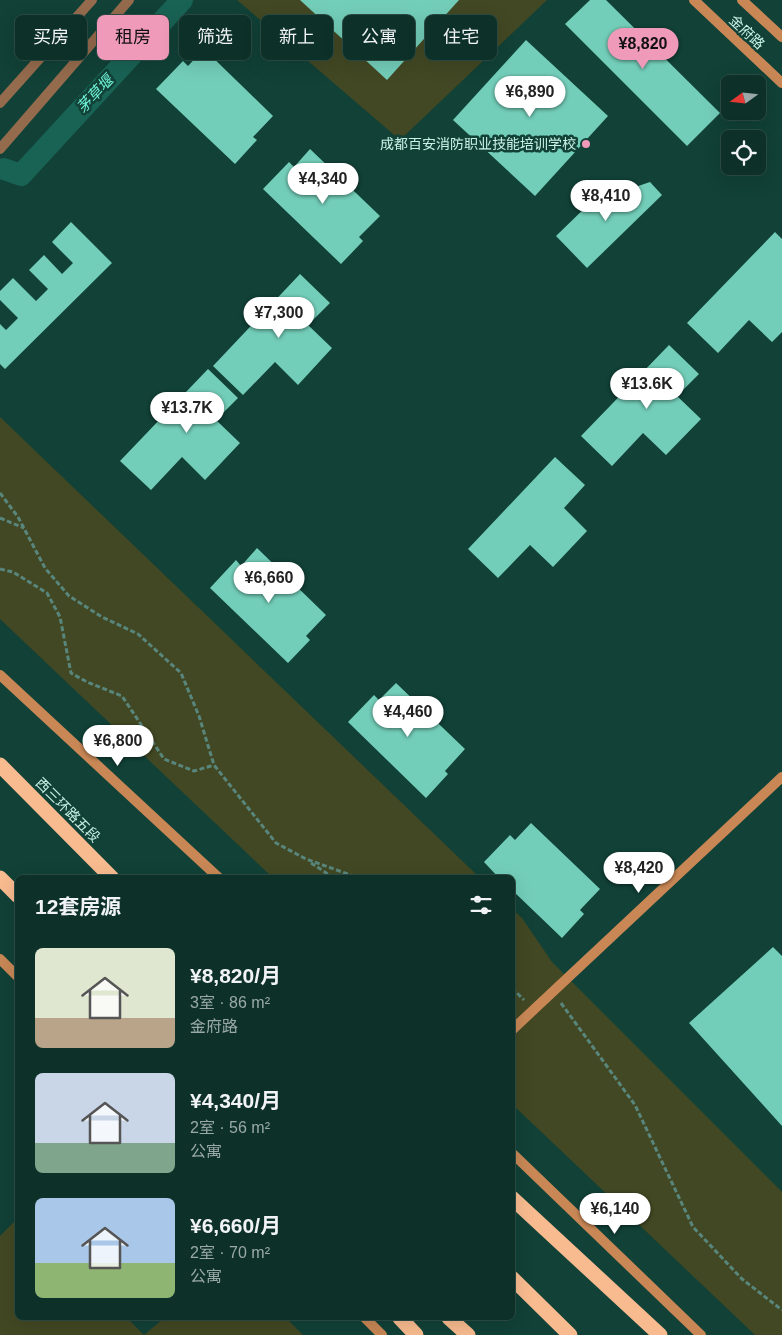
<!DOCTYPE html>
<html lang="zh">
<head>
<meta charset="utf-8">
<style>
	body { margin:0; font-family:Arial,"Noto Sans SC",sans-serif; background:#1b3d35; color:#f1f3f6; height:100vh; display:flex; flex-direction:column; font-size:19px; white-space:nowrap }
	* { box-sizing:border-box; margin:0 }
	p { font-size:16px; color:#9aa9a8 }
	.icon { flex:none; width:28px; height:28px; fill:none; stroke:currentColor; stroke-width:2; stroke-linecap:round; stroke-linejoin:round }
	.map { position:relative; flex:1; overflow:hidden }
	.drawer { position:absolute; left:15px; top:875px; width:500px; height:445px; display:flex; flex-direction:column; background:#0d3129; border-radius:8px; box-shadow:0 5px 20px #0002,0 0 0 1px #2d4c46 }
	.drawer>* { flex:none }
	.hud { position:absolute; left:15px; top:15px; width:500px; height:45px; display:flex; gap:10px }
	.needle { width:32px; rotate:255deg }
	.tools { position:absolute; left:721px; top:75px; display:grid; gap:10px }
	.tools a { display:grid; place-items:center; width:45px; height:45px; border-radius:8px; background:#0d3129; box-shadow:0 5px 20px #0002,0 0 0 1px #2d4c46; font-size:25px }
	.price { position:absolute; translate:-50% -42px; padding:0 11px; border-radius:18px; background:#fff; color:#222; font-size:16px; line-height:32px; filter:drop-shadow(0 1px 2px #0008) }
	.price::after { content:''; position:absolute; left:50%; top:30px; width:15px; height:11px; margin-left:-8px; background:inherit; clip-path:polygon(0 0,100% 0,50% 100%) }
	.price.selected { background:#ef9ab8; color:#111 }
	ul { padding:0; list-style:none }
	li { display:flex; align-items:center; gap:15px; height:125px; padding:0 20px }
	li span { display:grid; place-items:center; flex:none; width:140px; height:100px; border-radius:8px; color:#555 }
	li>.icon { margin-inline-start:auto }
	span .icon { width:60px; height:60px; fill:#fffc; stroke-width:1 }
	li b { font-size:21px }
	h2 { display:flex; justify-content:space-between; align-items:center; height:60px; padding:0 20px; font-size:21px }
	.chip { padding:0 18px; border-radius:8px; background:#0d3129; box-shadow:0 5px 20px #0002,0 0 0 1px #2d4c46; font-size:18px; line-height:45px }
	.chip.selected { background:#ef9ab8; color:#111 }
	.map>svg:first-child { display:block }
	.green { fill:#424823 }
	.lines { fill:none; stroke-linecap:round; stroke-linejoin:round }
	.canal { stroke:#196355; stroke-width:22 }
	.building { fill:#73ceb9 }
	.path { stroke:#59867c; stroke-width:3; stroke-dasharray:5 2.5; stroke-linecap:butt }
	.street { stroke:#956b4d; stroke-width:10 }
	.secondary { stroke:#c88755; stroke-width:10 }
	.highway { stroke:#f8bb8f; stroke-width:15 }
	.poi-dot { fill:#ef9ab8; stroke:#114137; stroke-width:2 }
	.labels { text-anchor:middle; stroke-width:5; stroke-linejoin:round; paint-order:stroke }
	.street-label { font-size:14px; fill:#caf3e7; stroke:#114137 }
	.poi-label { font-size:14px; fill:#caf3e7; stroke:#114137; text-anchor:end }
	.water-label { font-size:15px; font-style:italic; fill:#6ef1d5; stroke:#114137 }
</style>
</head>
<body>
<div class="map">
<svg width="782" height="1335" viewBox="0 0 782 1335">
	<rect width="100%" height="100%" fill="#114137"/>
	<g class="green">
		<polygon points="237,0 547,0 400,140"/>
		<polygon points="0,417 479,877 272,877 0,619"/>
		<polygon points="512,909 522,918 552,962 782,1192 782,1335 755,1335 513,1105"/>
		<polygon points="17,1219 18,1318 127,1318 144,1335 164,1318 286,1318 303,1335 0,1335 0,1236"/>
	</g>
	<g class="lines">
		<polyline class="canal" points="4,169 21,175 182,0"/>
	</g>
	<g class="building">
		<polygon points="300,0 459,0 387,80"/>
		<polygon points="590,0 606,0 720,113 687,146 565,24"/>
		<polygon points="526,40 608,116 535,196 453,120"/>
		<polygon points="204,49 273,116 253,137 257,140 235,164 156,89 183,61 188,66"/>
		<polygon points="310,149 380,216 359,237 363,241 341,264 263,189 289,162 294,167"/>
		<polygon points="650,182 662,195 587,268 556,236 591,202"/>
		<polygon points="71,222 112,263 5,369 0,364 0,324 6,330 18,318 0,300 0,291 13,278 36,301 48,289 29,270 44,255 62,274 73,263 52,242"/>
		<polygon points="775,232 782,239 782,332 772,342 749,320 718,353 687,323"/>
		<polygon points="300,274 330,303 308,325 332,348 298,385 275,362 243,395 213,366"/>
		<polygon points="669,345 699,374 677,396 701,419 666,455 643,433 612,466 581,436"/>
		<polygon points="208,369 238,398 216,420 240,443 205,480 182,457 151,490 120,461"/>
		<polygon points="555,457 585,485 564,508 587,531 553,567 530,545 498,578 468,549"/>
		<polygon points="257,548 326,615 306,636 310,640 288,663 210,588 236,560 241,566"/>
		<polygon points="396,683 465,749 445,771 448,774 426,798 348,722 374,695 379,700"/>
		<polygon points="531,823 600,889 580,910 584,914 562,938 512,890 512,878 499,878 484,862 510,835 515,840"/>
		<polygon points="773,947 782,956 782,1126 689,1023"/>
	</g>
	<g class="lines">
		<g class="path">
			<polyline points="0,493 18,517 45,568 69,596 102,617 138,634 181,673 199,716 214,765 276,843 306,859 359,878"/>
			<polyline points="0,518 24,528"/>
			<polyline points="0,569 13,572 47,593 60,617 71,673 87,682 122,696 164,759 194,771 214,765"/>
			<polyline points="311,863 334,878"/>
			<polyline points="512,988 524,1000"/>
			<polyline points="561,1003 635,1105 693,1227 742,1279 782,1310"/>
		</g>
		<g class="street">
			<polyline points="0,103 92,0"/>
			<polyline points="0,149 129,0"/>
		</g>
		<g class="secondary">
			<polyline points="694,0 782,83"/>
			<polyline points="742,0 782,37"/>
			<polyline points="0,675 219,878"/>
			<polyline points="0,959 18,977"/>
			<polyline points="512,1030 782,777"/>
			<polyline points="512,1153 701,1335"/>
			<polyline points="365,1318 382,1335"/>
		</g>
		<g class="highway">
			<polyline points="0,765 112,878"/>
			<polyline points="0,878 18,896"/>
			<polyline points="512,1198 660,1335"/>
			<polyline points="512,1278 570,1335"/>
			<polyline points="400,1318 416,1335"/>
			<polyline points="449,1318 468,1335"/>
		</g>
	</g>
	<circle class="poi-dot" cx="586" cy="144" r="5"/>
	<g class="labels">
		<g class="street-label">
			<text transform="translate(747 32) rotate(43)" y="5">金府路</text>
			<text transform="translate(68 810) rotate(45)" y="5">西三环路五段</text>
		</g>
		<g class="poi-label">
			<text x="576" y="149">成都百安消防职业技能培训学校</text>
		</g>
		<g class="water-label">
			<text transform="translate(95 94) rotate(-47)" y="5">茅草堰</text>
		</g>
	</g>
</svg>
<div class="tools">
<a><svg class="needle" viewBox="-14 -14 28 28"><path d="M0-13l5 13h-10z" fill="#e53935"/><path d="M0 13l5-13h-10z" fill="#9aa9a8"/></svg></a>
<a><svg class="icon" aria-label="locate" viewBox="0 0 24 24"><circle cx="12" cy="12" r="6"/><path d="M12 2v4M12 18v4M2 12h4M18 12h4"/></svg></a>
</div>
<b class="price selected" style="left:643px;top:70px">¥8,820</b>
<b class="price" style="left:530px;top:118px">¥6,890</b>
<b class="price" style="left:323px;top:205px">¥4,340</b>
<b class="price" style="left:606px;top:222px">¥8,410</b>
<b class="price" style="left:279px;top:339px">¥7,300</b>
<b class="price" style="left:647px;top:410px">¥13.6K</b>
<b class="price" style="left:187px;top:434px">¥13.7K</b>
<b class="price" style="left:269px;top:604px">¥6,660</b>
<b class="price" style="left:408px;top:738px">¥4,460</b>
<b class="price" style="left:118px;top:767px">¥6,800</b>
<b class="price" style="left:639px;top:894px">¥8,420</b>
<b class="price" style="left:615px;top:1235px">¥6,140</b>
<div class="hud">
<a class="chip">买房</a>
<a class="chip selected">租房</a>
<a class="chip">筛选</a>
<a class="chip">新上</a>
<a class="chip">公寓</a>
<a class="chip">住宅</a>
</div>
<section class="drawer">
<h2>12套房源<svg class="icon" aria-label="filters" viewBox="0 0 24 24"><path d="M4 7h16M4 17h16"/><circle cx="9" cy="7" r="2"/><circle cx="15" cy="17" r="2"/></svg></h2>
<ul>
<li><span style="background:linear-gradient(#dfe7d0 70%,#b9a48a 0)"><svg class="icon" aria-label="home" viewBox="0 0 24 24"><path d="M3 11l9-7 9 7M6 9v11h12V9"/></svg></span><div><b>¥8,820/月</b><p>3室 · 86 m²</p><p>金府路</p></div></li>
<li><span style="background:linear-gradient(#c9d6e8 70%,#7fa58c 0)"><svg class="icon" aria-label="home" viewBox="0 0 24 24"><path d="M3 11l9-7 9 7M6 9v11h12V9"/></svg></span><div><b>¥4,340/月</b><p>2室 · 56 m²</p><p>公寓</p></div></li>
<li><span style="background:linear-gradient(#a9c7e8 65%,#8fb573 0)"><svg class="icon" aria-label="home" viewBox="0 0 24 24"><path d="M3 11l9-7 9 7M6 9v11h12V9"/></svg></span><div><b>¥6,660/月</b><p>2室 · 70 m²</p><p>公寓</p></div></li>
</ul>
</section>
</div>
</body>
</html>
